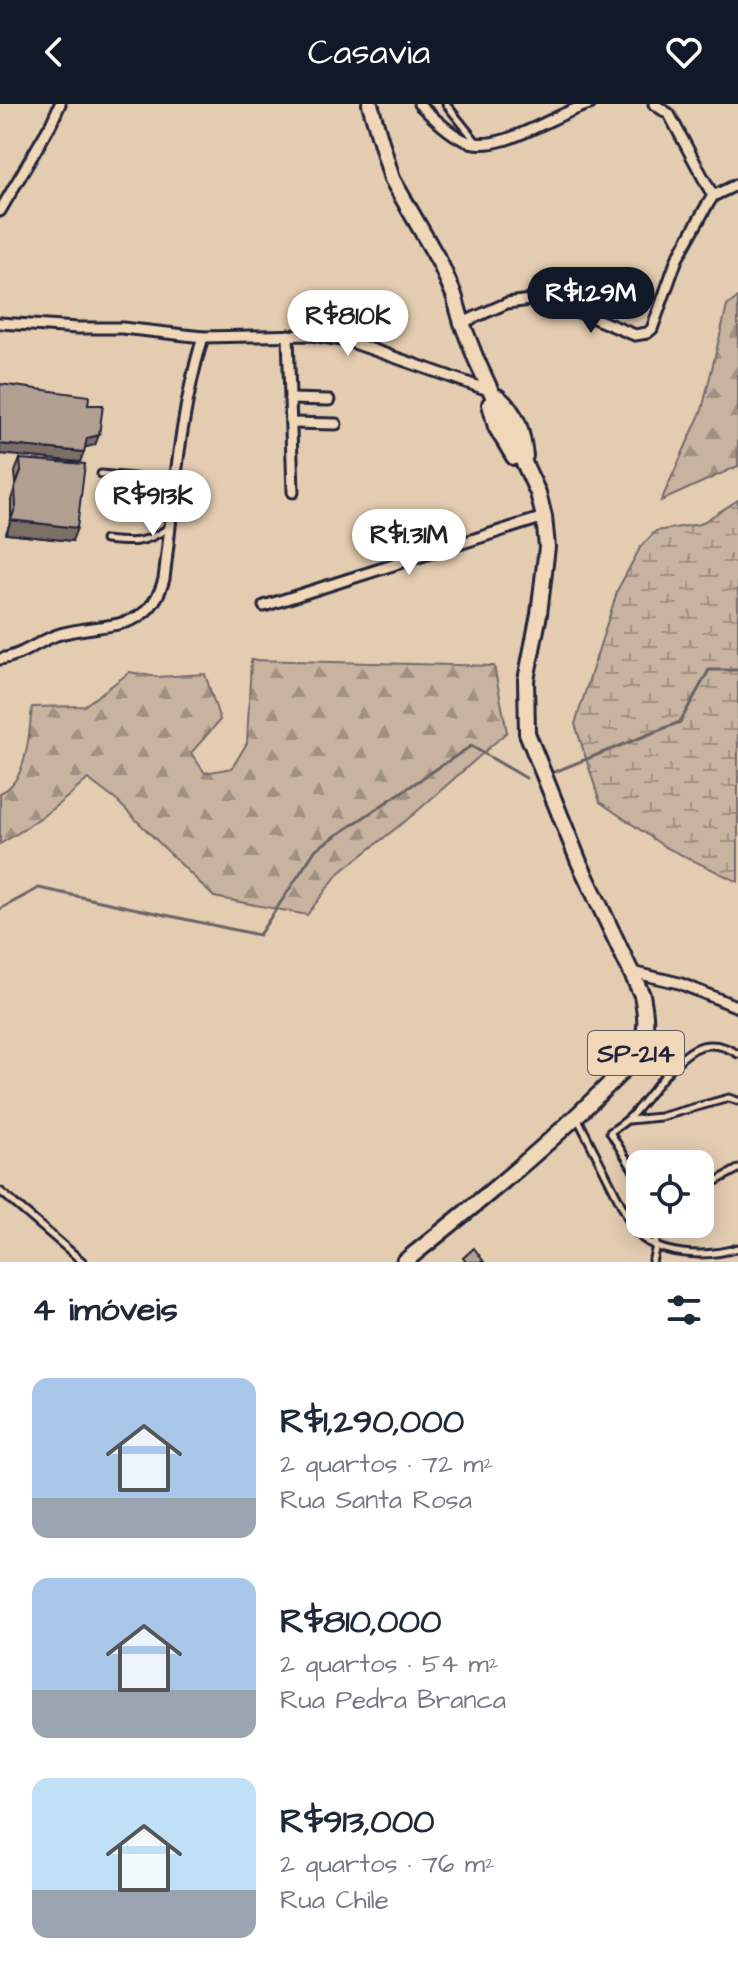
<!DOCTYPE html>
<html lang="pt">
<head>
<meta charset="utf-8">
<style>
	body { margin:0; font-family:"Architects Daughter",sans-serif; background:#f6f6f7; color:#1f2937; height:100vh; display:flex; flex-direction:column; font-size:30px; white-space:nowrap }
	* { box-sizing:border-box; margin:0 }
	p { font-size:26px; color:#747a83 }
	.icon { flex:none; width:44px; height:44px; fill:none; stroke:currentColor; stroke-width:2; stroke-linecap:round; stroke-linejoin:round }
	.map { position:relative; height:1158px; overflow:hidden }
	.details { display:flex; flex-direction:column; background:#fff; flex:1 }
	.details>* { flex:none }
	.controls { position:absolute; left:626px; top:1046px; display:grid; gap:16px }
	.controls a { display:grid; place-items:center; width:88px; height:88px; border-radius:16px; background:#fff; box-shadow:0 4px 20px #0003; font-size:40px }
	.price { position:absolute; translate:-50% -68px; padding:0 18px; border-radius:28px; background:#fff; color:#222; font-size:26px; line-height:52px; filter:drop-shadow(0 2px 4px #0008) }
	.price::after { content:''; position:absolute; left:50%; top:48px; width:24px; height:18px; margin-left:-12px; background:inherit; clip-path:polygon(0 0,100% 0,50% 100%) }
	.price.active { background:#111827; color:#fff }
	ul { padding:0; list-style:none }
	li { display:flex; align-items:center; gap:24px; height:200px; padding:0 32px }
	li span { display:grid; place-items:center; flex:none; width:224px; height:160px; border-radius:16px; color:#555 }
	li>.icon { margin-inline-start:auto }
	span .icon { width:96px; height:96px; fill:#fffc; stroke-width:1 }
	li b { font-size:34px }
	h2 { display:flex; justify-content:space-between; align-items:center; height:96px; padding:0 32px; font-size:34px }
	header { display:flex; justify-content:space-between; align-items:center; height:104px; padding:0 32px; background:#111827; color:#fff; font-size:36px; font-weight:600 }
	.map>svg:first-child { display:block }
	.forest { fill:url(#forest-firs); stroke:#746a6d; stroke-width:2 }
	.wetland { fill:url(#wetland-marsh); stroke:#746a6d; stroke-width:2 }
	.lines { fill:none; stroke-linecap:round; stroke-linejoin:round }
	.stream { stroke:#6b6367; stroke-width:3 }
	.lane-casing { stroke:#22223b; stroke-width:11 }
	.street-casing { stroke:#22223b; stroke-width:15 }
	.primary-casing { stroke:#22223b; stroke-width:20 }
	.lane { stroke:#f0d7b8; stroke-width:5 }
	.street { stroke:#f0d7b8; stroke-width:9 }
	.primary { stroke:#f0d7b8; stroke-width:14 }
	.wall { fill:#98897d; stroke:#22223b; stroke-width:2 }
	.shaded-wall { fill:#7c6f66; stroke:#22223b; stroke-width:2 }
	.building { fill:#b19f91; stroke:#22223b; stroke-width:2 }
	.labels { text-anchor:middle; stroke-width:8; stroke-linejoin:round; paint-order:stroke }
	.shield { fill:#f0d7b8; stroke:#605860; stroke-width:2 }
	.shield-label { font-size:26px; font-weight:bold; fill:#22223b }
</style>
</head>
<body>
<header><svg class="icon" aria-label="back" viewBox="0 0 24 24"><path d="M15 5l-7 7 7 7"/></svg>Casavia<svg class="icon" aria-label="heart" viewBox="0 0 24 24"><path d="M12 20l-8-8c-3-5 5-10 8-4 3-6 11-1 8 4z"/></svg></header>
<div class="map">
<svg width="738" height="1158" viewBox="0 0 738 1158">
	<defs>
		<pattern id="forest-firs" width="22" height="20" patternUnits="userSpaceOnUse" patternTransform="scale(2)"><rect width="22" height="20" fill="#c7b39f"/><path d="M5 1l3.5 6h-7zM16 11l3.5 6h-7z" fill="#a19183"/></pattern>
		<pattern id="wetland-marsh" width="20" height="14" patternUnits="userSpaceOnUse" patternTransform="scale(2)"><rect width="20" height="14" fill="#c7b39f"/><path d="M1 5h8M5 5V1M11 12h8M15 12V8" fill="none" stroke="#a19183"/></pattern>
	</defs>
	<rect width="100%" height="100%" fill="#e4ccb0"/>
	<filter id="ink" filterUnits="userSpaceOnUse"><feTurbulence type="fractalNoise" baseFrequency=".0125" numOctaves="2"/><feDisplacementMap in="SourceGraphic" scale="16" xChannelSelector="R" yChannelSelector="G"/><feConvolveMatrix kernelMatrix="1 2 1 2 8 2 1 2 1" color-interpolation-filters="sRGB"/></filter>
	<g filter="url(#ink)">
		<g class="forest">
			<polygon points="738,193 738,362 661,397 702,306 727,202"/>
			<path d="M251 556 494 562 507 628 414 710 338 770 307 811 214 793 117 697 88 675C61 700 33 721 0 740V689C28 678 29 628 32 603L84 602 130 568 157 573 205 570 220 616 191 649 205 669 232 664 247 639Z"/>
		</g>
		<polygon class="wetland" points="738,396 738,778 665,743 600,698 575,620 618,485 641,442 656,427 700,420"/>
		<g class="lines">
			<g class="stream">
				<polyline points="554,668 680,618 709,566 738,566"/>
				<polyline points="0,805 39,784 259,831 316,745 471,642 526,674"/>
			</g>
			<g class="lane-casing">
				<g id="lane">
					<polyline points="446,0 475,36"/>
					<polyline points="101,370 175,377"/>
					<path d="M105 436C133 439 144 440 168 424"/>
					<path d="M577 1013 634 1126C656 1153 707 1154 738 1144"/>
					<polyline points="629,1016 660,1013 729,994 738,997"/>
					<path d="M640 1077 610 1028C616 1024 624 1019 630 1013 650 993 675 950 702 942 715 939 727 943 738 950"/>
					<polyline points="700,1086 738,1065"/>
					<polyline points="0,1087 83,1158"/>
					<polyline points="652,1158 656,1142 655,1120"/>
				</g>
			</g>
			<g class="street-casing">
				<g id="street">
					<path d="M419 0C432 12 446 27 462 35 498 54 555 8 590 0"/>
					<polyline points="654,0 669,10 713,92"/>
					<polyline points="0,107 51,20 60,0"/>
					<polyline points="0,219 78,224 122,224 203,233 311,231 348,237 491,287"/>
					<polyline points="462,219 507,199 538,195 562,201 635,231 647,229 652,225 677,155 706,103 713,92 738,80"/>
					<polyline points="288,231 293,388"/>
					<polyline points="290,295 329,296"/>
					<polyline points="291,319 336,320"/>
					<polyline points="264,502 544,413"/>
					<path d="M0 555C22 552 37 538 57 531 103 516 148 533 164 475 174 394 179 312 203 233"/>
					<polyline points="632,868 679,879 738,903"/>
				</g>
			</g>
			<g class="primary-casing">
				<g id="primary">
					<path d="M370 0 392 75 440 159 454 191 462 219 476 255 538 389 544 413 547 443 539 510 526 576 527 629 579 758 642 891C645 907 648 924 641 939 631 962 611 978 594 995 535 1053 469 1106 404 1158"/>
					<path d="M498 293C518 310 522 327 525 352"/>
					<polyline points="490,300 496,323 514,353"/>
				</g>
			</g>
			<use href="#lane" class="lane"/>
			<use href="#street" class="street"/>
			<use href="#primary" class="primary"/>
		</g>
		<polygon class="wall" points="20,355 72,437 6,430 11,415 11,396 16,380 15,368"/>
		<g class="shaded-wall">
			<polygon points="99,331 95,341 83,344 87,334"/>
			<polygon points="0,340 84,348 80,358 0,350"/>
			<polygon points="11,416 77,424 72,437 6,430"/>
		</g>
		<g class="building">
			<polygon points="0,280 89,292 88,301 103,301 99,331 87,334 84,348 0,340"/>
			<polygon points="20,355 85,360 77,424 11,416 16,402 15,383 21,367"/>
			<polygon points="474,1144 484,1158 466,1158 463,1154"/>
		</g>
	</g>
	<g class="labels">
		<rect class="shield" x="588" y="927" width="96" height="44" rx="6"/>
		<g class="shield-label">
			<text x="636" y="958">SP-214</text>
		</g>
	</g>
</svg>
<div class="controls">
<a><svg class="icon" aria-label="locate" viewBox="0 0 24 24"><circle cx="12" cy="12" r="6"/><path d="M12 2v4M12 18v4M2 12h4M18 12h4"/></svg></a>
</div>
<b class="price active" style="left:591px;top:231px">R$1.29M</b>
<b class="price" style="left:348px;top:254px">R$810K</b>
<b class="price" style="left:153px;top:434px">R$913K</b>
<b class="price" style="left:409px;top:473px">R$1.31M</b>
</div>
<section class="details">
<h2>4 imóveis<svg class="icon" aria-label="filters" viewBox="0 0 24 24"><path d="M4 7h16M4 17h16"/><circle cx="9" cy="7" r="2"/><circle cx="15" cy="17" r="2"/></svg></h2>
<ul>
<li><span style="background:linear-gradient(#a9c7e8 75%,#9aa5b1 0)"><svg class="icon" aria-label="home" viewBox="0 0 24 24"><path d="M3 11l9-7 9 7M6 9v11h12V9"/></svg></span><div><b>R$1,290,000</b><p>2 quartos · 72 m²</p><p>Rua Santa Rosa</p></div></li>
<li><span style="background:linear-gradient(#a9c7e8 70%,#9aa5b1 0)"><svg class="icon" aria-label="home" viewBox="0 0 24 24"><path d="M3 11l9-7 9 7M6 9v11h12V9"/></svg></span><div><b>R$810,000</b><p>2 quartos · 54 m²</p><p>Rua Pedra Branca</p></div></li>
<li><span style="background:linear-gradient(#bfe0f5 70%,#9aa5b1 0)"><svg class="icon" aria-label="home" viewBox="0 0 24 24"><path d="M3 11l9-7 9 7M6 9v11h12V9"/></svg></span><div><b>R$913,000</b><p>2 quartos · 76 m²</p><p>Rua Chile</p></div></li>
</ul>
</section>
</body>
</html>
